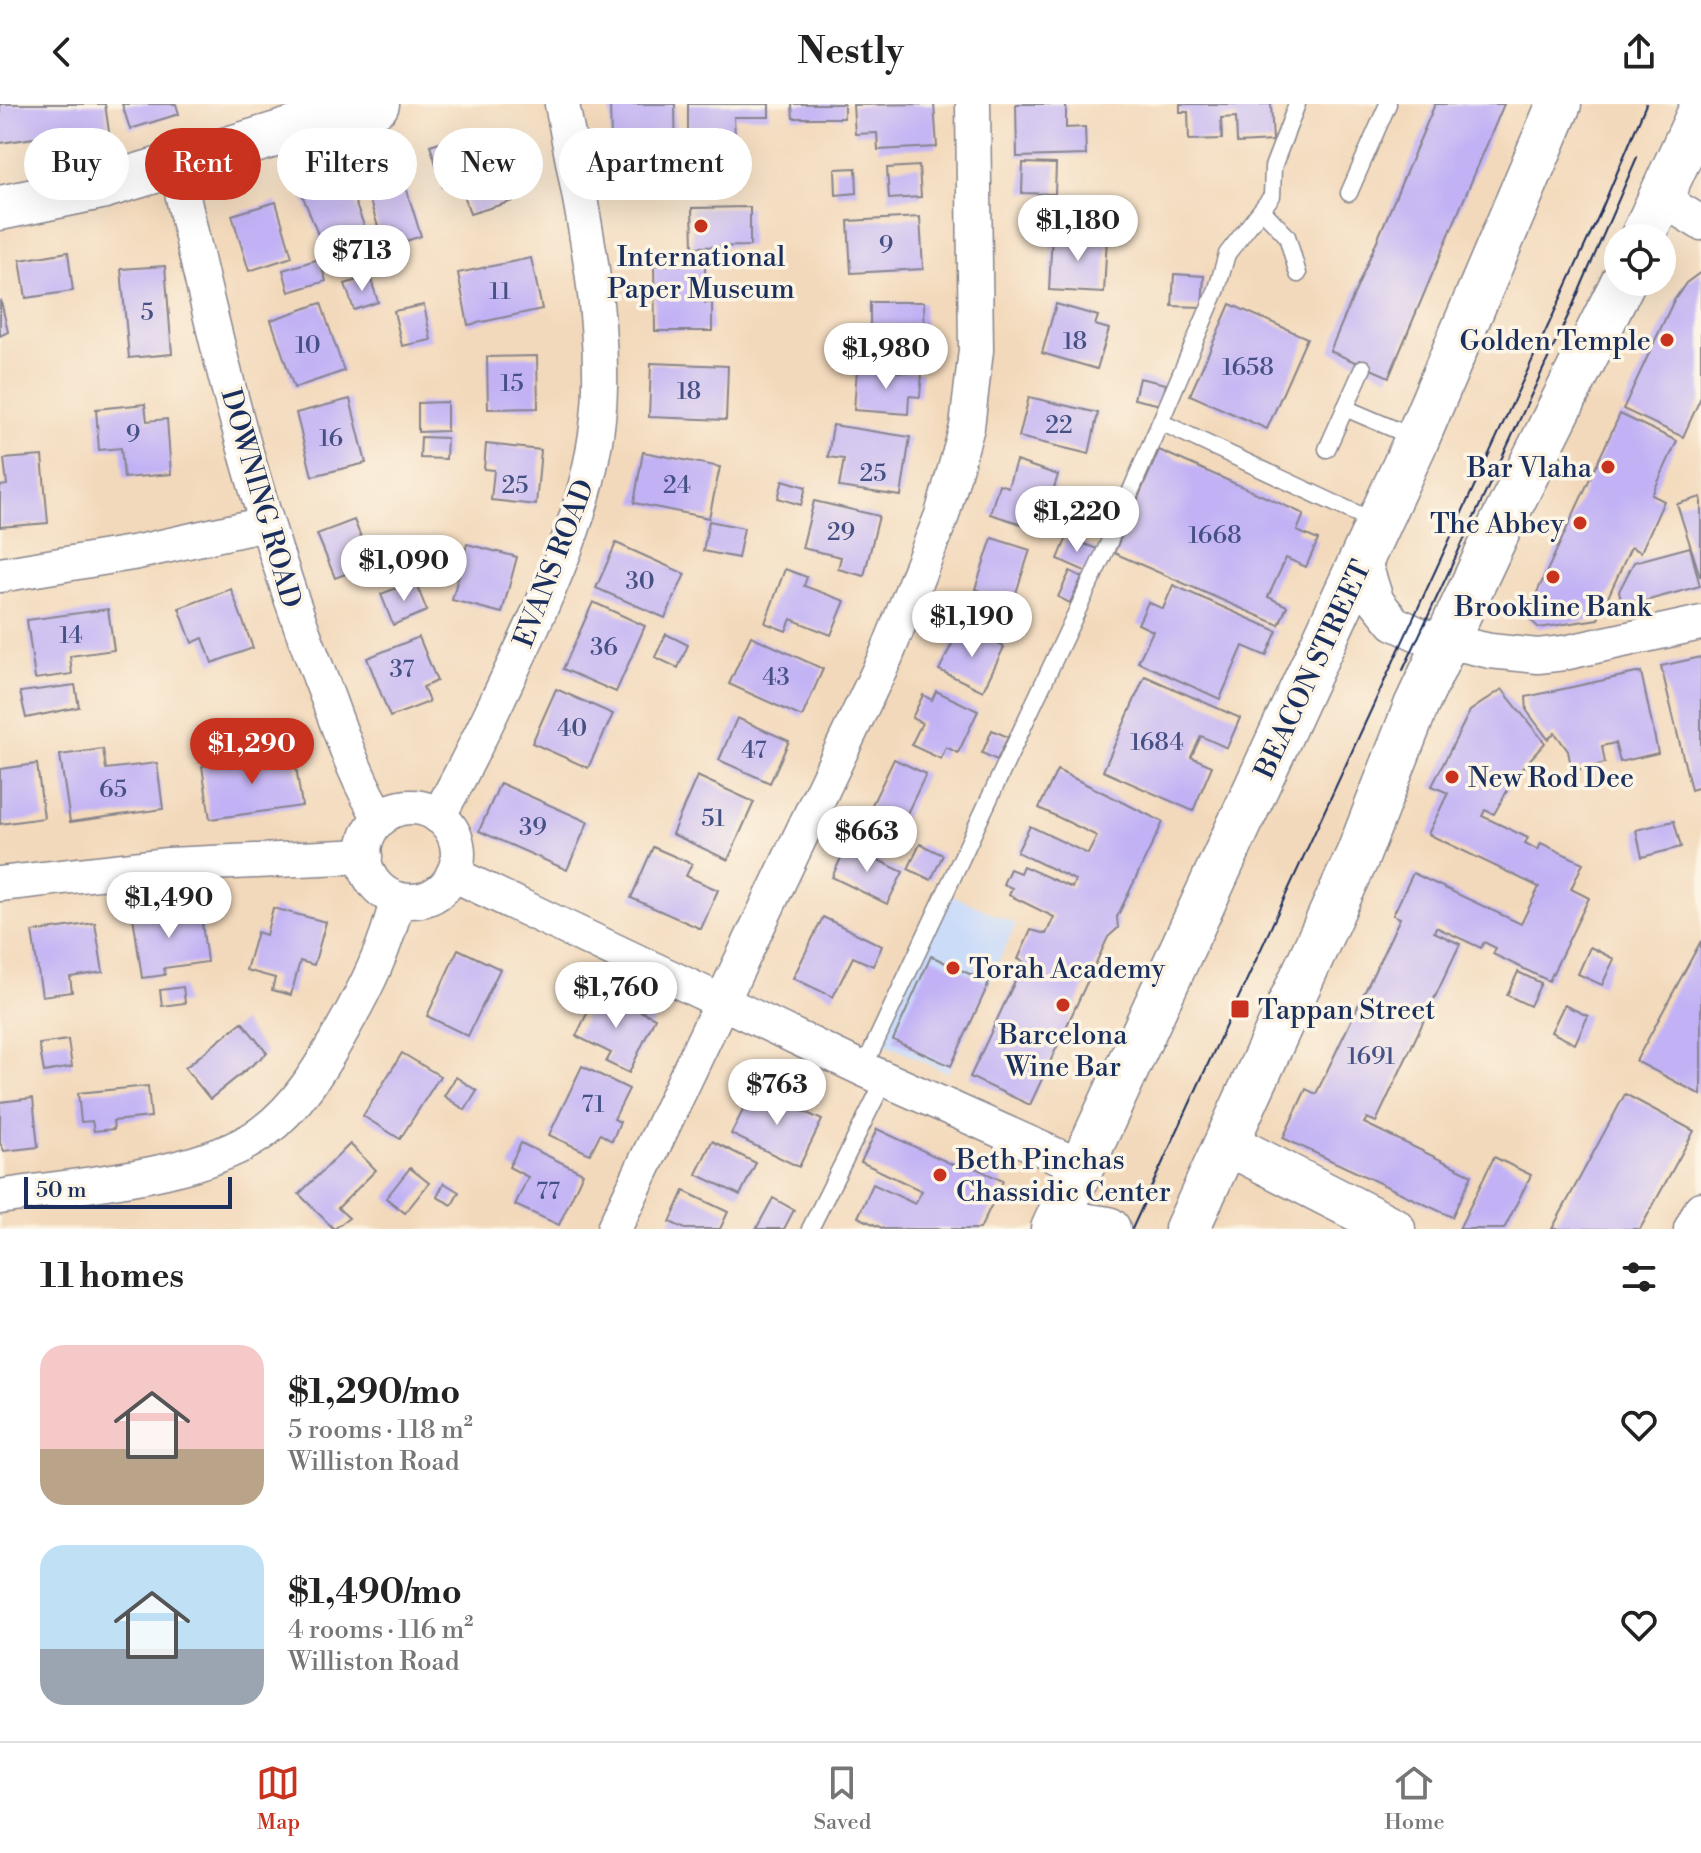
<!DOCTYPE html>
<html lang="en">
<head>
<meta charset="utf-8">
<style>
	body { margin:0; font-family:"Libre Bodoni",serif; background:#f2f2f2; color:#222; height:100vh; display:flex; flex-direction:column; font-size:30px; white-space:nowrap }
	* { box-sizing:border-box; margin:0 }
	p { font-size:26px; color:#767676 }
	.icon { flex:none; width:44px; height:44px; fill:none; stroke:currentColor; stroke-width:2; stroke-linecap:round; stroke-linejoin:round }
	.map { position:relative; height:1125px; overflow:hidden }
	.details { display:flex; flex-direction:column; background:#fff; flex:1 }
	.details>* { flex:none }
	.top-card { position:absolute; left:24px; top:24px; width:800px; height:72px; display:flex; gap:16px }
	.fabs { position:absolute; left:1604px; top:120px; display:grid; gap:16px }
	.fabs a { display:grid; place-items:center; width:72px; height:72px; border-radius:50%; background:#fff; box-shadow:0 8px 32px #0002; font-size:40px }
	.scale { position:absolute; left:24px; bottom:20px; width:208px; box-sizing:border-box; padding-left:8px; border:4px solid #1b2f5e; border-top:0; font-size:22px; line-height:28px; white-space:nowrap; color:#1b2f5e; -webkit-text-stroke:6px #fcf5e5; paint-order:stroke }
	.price { position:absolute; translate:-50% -68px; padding:0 18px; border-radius:28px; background:#fff; color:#222; font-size:26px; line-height:52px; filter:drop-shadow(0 2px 4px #0008) }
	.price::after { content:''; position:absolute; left:50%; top:48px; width:24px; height:18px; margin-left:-12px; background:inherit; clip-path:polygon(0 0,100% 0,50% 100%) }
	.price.selected { background:#c8321e; color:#fff }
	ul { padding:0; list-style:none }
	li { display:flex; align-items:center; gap:24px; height:200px; padding:0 40px }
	li span { display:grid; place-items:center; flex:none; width:224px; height:160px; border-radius:24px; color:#555 }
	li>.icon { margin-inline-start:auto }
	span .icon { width:96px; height:96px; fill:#fffc; stroke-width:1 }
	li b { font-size:34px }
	h2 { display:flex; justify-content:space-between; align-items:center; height:96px; padding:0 40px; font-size:34px }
	.chip { padding:0 28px; border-radius:36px; background:#fff; box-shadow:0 8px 32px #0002; font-size:28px; line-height:72px }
	.chip.selected { background:#c8321e; color:#fff }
	header { display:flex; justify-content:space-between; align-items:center; height:104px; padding:0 40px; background:#fff; font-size:36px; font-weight:800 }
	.tabs { display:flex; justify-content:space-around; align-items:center; height:112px; border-top:2px solid #e0e0e0; background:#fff; font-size:22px; color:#767676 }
	.tabs a { display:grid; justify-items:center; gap:4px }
	.tabs .selected { color:#c8321e }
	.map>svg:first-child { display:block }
	.built { fill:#cbdcf9 }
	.building { fill:#c2b2f5 }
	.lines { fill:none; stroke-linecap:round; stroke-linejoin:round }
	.service-casing { stroke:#87848c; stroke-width:19 }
	.minor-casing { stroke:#87848c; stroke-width:37 }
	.tertiary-casing { stroke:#87848c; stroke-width:45 }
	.secondary-casing { stroke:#87848c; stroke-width:47 }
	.primary-casing { stroke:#87848c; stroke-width:47 }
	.service { stroke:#fff; stroke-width:16 }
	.minor { stroke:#fff; stroke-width:34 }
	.tertiary { stroke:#fff; stroke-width:42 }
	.secondary { stroke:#fff; stroke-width:44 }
	.primary { stroke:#fff; stroke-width:44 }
	.tram { stroke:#1b2f5e; stroke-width:2 }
	.poi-dot { fill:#c8321e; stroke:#fcf5e5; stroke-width:3 }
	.labels { text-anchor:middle; stroke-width:7; stroke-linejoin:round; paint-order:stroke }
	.number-label { font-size:24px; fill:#455084 }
	.poi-label { font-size:28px; fill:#1b2f5e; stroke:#fcf5e5; text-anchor:start }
	.street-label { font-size:28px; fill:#1b2f5e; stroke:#fcf5e5 }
</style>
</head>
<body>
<header><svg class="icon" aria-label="back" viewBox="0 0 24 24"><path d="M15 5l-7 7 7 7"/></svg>Nestly<svg class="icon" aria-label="share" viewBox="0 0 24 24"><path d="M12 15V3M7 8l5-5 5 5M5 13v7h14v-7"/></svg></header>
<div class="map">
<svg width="1701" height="1125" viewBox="0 0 1701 1125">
	<rect width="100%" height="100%" fill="#fcf5e5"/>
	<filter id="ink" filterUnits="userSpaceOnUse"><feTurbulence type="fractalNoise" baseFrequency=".0125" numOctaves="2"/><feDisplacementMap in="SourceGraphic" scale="16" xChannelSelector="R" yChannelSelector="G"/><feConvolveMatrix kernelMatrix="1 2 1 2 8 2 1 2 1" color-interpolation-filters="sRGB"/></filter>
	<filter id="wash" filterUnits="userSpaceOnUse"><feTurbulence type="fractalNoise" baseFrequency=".006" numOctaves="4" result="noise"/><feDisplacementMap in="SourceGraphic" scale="32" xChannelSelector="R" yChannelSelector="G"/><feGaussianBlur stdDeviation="1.8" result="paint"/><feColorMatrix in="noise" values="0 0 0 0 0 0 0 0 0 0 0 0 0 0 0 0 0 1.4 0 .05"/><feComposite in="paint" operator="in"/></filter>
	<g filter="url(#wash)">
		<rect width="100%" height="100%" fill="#f3d9bb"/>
		<polygon class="built" points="945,788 1016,820 948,969 875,935"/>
		<g id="blocks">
			<g class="building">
				<polygon points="0,0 105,0 110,35 56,42 55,31 0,39"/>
				<polygon points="122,0 176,0 179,10 130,25"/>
				<polygon points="610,0 675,0 676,63 641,63 641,37 611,37"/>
				<polygon points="688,0 769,0 769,13 734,13 735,34 688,34"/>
				<polygon points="792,0 844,0 844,14 793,14"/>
				<polygon points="934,0 937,43 878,46 877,29 855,30 853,1"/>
				<polygon points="1016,0 1066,0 1066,24 1085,23 1086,51 1017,53"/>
				<polygon points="1180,0 1271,0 1273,37 1237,39 1236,13 1221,14 1222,35 1189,36 1188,8 1180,8"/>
				<polygon points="1435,0 1504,0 1389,273 1330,247"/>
				<polygon points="478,26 486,50 497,47 513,97 470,110 460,77 443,83 430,41"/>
				<polygon points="1023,59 1056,60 1055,90 1022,89"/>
				<polygon points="919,62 921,93 889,95 887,64"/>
				<polygon points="341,63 371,139 328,156 298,80"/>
				<polygon points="400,64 421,132 385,144 363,76"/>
				<polygon points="856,64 857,89 836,91 835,65"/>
				<polygon points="276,98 292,153 249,167 232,111"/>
				<polygon points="750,103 750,142 693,143 692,104"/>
				<polygon points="920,113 923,165 851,169 848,117"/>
				<polygon points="1052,129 1107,132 1104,189 1049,186"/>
				<polygon points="68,148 73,187 26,194 20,156"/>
				<polygon points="531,154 542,205 468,221 458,169"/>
				<polygon points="319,155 326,177 289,188 283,166"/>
				<polygon points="654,161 705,161 705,199 712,199 712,227 655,227"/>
				<polygon points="165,162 172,250 129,254 121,165"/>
				<polygon points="1701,168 1701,293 1683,333 1623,305 1673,198 1686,179"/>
				<polygon points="1174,170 1204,172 1202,203 1172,202"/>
				<polygon points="370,172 378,198 354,206 345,180"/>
				<polygon points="1,197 8,228 0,232 0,198"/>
				<polygon points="870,198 924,198 925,247 853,247 853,224 870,224"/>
				<polygon points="321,199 344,267 294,284 271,216"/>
				<polygon points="1056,200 1098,212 1095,221 1109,225 1097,265 1042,249"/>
				<polygon points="1230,200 1307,234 1267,325 1190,291"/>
				<polygon points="424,201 431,236 402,242 394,207"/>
				<polygon points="537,252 538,304 488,305 487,253"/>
				<polygon points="651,259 728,262 726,316 649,313"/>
				<polygon points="857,265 922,269 920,293 909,292 908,310 854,306"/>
				<polygon points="1139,274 1166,280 1161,301 1134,295"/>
				<polygon points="1029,293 1098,309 1089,350 1019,333"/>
				<polygon points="350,295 366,359 312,372 296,309"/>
				<polygon points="447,298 447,327 418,328 418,299"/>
				<polygon points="145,300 147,317 167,315 171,370 124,374 121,344 99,346 96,305"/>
				<polygon points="1620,310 1677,337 1652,391 1664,397 1641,448 1631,443 1598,515 1539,524 1526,512"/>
				<polygon points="833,321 910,333 901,392 839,383 844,355 828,353"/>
				<polygon points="421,333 447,334 446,355 420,354"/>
				<polygon points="486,340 541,346 536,401 491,396 494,366 484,365"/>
				<polygon points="1159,346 1304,410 1297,427 1318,436 1306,463 1286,454 1268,493 1287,502 1279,521 1114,449"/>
				<polygon points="643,348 720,363 709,414 634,399"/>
				<polygon points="42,352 48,419 0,423 0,382 7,381 4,355"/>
				<polygon points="1016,357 1058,371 1041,426 990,410 999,380 1008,383"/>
				<polygon points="783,376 806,383 801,401 778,394"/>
				<polygon points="1701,393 1701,472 1700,472 1677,400"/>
				<polygon points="814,397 879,412 864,472 838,465 841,453 802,444"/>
				<polygon points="354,416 372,460 335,474 317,430"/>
				<polygon points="709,417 744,424 738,454 703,447"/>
				<polygon points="1067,433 1097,445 1087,468 1058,455"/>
				<polygon points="992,434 1030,446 1013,498 975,485"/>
				<polygon points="429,437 436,457 409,467 402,447"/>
				<polygon points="616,439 685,470 665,514 596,484"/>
				<polygon points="467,440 517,453 502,509 452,496"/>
				<polygon points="1690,443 1700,482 1623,503 1619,487 1634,458"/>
				<polygon points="785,465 807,473 804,482 845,497 831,531 791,515 786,527 765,519"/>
				<polygon points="1070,467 1082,473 1070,499 1058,493"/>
				<polygon points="415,477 427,507 393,521 381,490"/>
				<polygon points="1173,481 1277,527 1266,552 1243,542 1220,595 1138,558 1153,527 1138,520 1148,498 1163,505"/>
				<polygon points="231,485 253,544 212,559 203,534 192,539 179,504"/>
				<polygon points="593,498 645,522 616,588 563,565"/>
				<polygon points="108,505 114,546 70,552 72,570 35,575 27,516"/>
				<polygon points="961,522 1004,543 983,587 939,566"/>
				<polygon points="666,530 688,541 678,564 655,553"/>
				<polygon points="751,532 823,565 802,613 729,580"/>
				<polygon points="419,533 437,577 423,583 429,598 390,613 367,554"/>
				<polygon points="1701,553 1701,683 1691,686 1661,562"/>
				<polygon points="1641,568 1658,649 1620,658 1615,639 1602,642 1605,659 1572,667 1568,647 1555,629 1548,635 1527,607 1526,593"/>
				<polygon points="1145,572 1240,614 1227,644 1201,632 1191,653 1212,662 1193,707 1103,667"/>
				<polygon points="75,581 79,603 26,614 20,588"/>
				<polygon points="556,585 613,610 588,664 532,639"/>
				<polygon points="1502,585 1545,639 1516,671 1494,710 1485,706 1482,712 1528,734 1525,739 1538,746 1541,739 1583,759 1571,785 1589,794 1549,877 1493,850 1496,844 1484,838 1481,844 1436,823 1434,828 1460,840 1376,1018 1367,1014 1364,1019 1472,1071 1452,1113 1283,1034 1306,985 1316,990 1400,814 1393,811 1413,769 1521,820 1539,783 1428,730 1448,689 1432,682 1470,607"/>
				<polygon points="936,587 978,607 958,649 946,643 941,655 911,641 922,619 912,614 923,591 932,596"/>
				<polygon points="737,614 789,637 770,679 719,656"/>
				<polygon points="992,626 1008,633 997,656 982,649"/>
				<polygon points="103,645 106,665 157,659 163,705 70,718 60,651"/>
				<polygon points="294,649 302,702 210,715 202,662"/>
				<polygon points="894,655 926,670 899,726 867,711"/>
				<polygon points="37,660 44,714 0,720 0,665"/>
				<polygon points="1057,666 1163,718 1117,813 1118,824 1108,833 1030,1001 970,973 1024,858 1018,855 1031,826 1046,830 1054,813 1009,791 1012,784 1003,780 1010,765 1020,769 1023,762 1072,784 1075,776 1017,748 1030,722 1088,750 1097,732 1039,704"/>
				<polygon points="697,672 754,698 728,756 672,730"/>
				<polygon points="500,679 588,718 567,766 479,727"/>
				<polygon points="1674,717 1681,743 1642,753 1636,726"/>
				<polygon points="920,740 943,751 931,776 908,765"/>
				<polygon points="847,741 903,768 887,800 832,773"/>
				<polygon points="653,743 692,760 686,772 718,786 701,825 631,794"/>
				<polygon points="200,803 207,858 164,864 165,871 142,874 133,812"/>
				<polygon points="273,804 326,818 314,861 300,857 291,891 272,886 275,874 246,866 257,828 266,831"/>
				<polygon points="823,813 882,842 873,862 853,853 833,893 793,874"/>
				<polygon points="95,819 103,868 70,873 72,888 42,892 32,828"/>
				<polygon points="1701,837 1701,991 1636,957"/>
				<polygon points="1590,843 1614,855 1602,881 1578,870"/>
				<polygon points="458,845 500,865 468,932 427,912"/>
				<polygon points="931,852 989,879 951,962 893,936"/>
				<polygon points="1518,868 1541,879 1530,902 1507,891"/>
				<polygon points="183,883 185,899 162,902 160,886"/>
				<polygon points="598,887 655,914 629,969 606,958 611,949 576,932"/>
				<polygon points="1564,901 1588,912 1575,940 1551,928"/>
				<polygon points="242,918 267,949 210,995 185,964"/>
				<polygon points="68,936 72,963 44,968 39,940"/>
				<polygon points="402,949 440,972 400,1035 363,1012"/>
				<polygon points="582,962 629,985 614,1015 620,1018 612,1037 600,1030 590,1050 549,1031"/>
				<polygon points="456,973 477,987 465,1006 444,992"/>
				<polygon points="148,982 151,1013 113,1017 114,1025 94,1027 92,1017 81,1018 78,989"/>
				<polygon points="754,984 822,1016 799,1063 731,1030"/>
				<polygon points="1625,990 1694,1027 1640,1125 1552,1125"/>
				<polygon points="33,994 38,1043 4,1047 0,1039 0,998"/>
				<polygon points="877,1025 964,1066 967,1060 1003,1077 980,1125 884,1125 858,1113 873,1080 915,1100 922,1087 861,1058"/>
				<polygon points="712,1037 756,1059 740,1091 696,1070"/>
				<polygon points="521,1039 583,1069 559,1121 515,1101 528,1073 509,1063"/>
				<polygon points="350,1040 376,1066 338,1104 349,1114 334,1125 299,1090"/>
				<polygon points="1494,1053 1531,1071 1504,1125 1459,1125"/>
				<polygon points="410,1064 429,1079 405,1109 386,1094"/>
				<polygon points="444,1079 459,1088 452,1101 437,1093"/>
				<polygon points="684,1087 728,1108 720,1125 685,1125 670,1118"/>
				<polygon points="773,1094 794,1106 784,1125 756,1125"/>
			</g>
		</g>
	</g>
	<g filter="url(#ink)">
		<use href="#blocks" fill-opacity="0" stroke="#87848c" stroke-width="2"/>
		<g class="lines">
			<g class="service-casing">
				<g id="service">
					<polyline points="1349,89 1388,0"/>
					<polyline points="1262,106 1287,132 1298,170"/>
					<polyline points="1345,304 1415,334"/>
					<polyline points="1169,322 1377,419"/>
					<polyline points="1327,345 1363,264"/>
					<polyline points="863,965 1106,445 1217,185 1227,150 1272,92 1273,63 1297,0"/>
					<polyline points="810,1125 885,975"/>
				</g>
			</g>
			<g class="minor-casing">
				<g id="minor">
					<path d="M176 61C214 235 256 409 321 576 339 622 354 673 381 715"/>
					<polyline points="1662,89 1678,105 1701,119"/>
					<polyline points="1363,455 1377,498 1394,519 1420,531 1490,547 1538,552 1564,549 1701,519"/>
					<polyline points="0,471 138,448 265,420"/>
					<circle cx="411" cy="750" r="47"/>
					<path d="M438 712C464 668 485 622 507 576 551 483 598 388 600 283 602 189 579 92 562 0"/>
					<polyline points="453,770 863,965 1082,1063"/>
					<polyline points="0,780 168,761 365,752"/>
					<path d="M0 1093C75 1081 203 1073 263 1028 297 1003 320 965 341 928 365 886 387 843 397 795"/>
					<polyline points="614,1125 886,552 942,411 967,323 976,246 973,0"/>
					<polyline points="1691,1125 1701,1105"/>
				</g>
			</g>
			<g class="tertiary-casing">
				<polyline id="tertiary" points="1226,1039 1394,1125"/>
			</g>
			<g class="secondary-casing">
				<polyline id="secondary" points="0,104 101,83 377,0"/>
			</g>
			<g class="primary-casing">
				<g id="primary">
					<polyline points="1642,134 1701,6"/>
					<polyline points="1053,1125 1417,335 1559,0"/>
					<polyline points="1063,1125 1082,1121 1108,1125"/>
					<polyline points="1187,1125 1358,751 1416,602 1495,433 1623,178"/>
				</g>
			</g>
			<use href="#service" class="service"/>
			<use href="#minor" class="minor"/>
			<use href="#tertiary" class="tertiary"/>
			<use href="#secondary" class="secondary"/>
			<use href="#primary" class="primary"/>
			<g class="tram">
				<polyline points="1403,566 1573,201 1637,53"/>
				<polyline points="1132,1125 1600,109 1646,0"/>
			</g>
		</g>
	</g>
	<g class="poi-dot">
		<circle cx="701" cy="122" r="8"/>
		<circle cx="1667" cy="236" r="8"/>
		<circle cx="1608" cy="363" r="8"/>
		<circle cx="1580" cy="419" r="8"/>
		<circle cx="1553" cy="473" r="8"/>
		<circle cx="1452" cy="673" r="8"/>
		<circle cx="953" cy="864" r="8"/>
		<circle cx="1063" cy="901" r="8"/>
		<rect x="1230" y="895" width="20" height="20" rx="4"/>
		<circle cx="940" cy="1071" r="8"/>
	</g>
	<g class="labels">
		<g class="number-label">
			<text x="886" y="149">9</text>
			<text x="500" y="195">11</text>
			<text x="147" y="216">5</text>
			<text x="1075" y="245">18</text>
			<text x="308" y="249">10</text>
			<text x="1248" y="271">1658</text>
			<text x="512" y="287">15</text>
			<text x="689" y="295">18</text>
			<text x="1059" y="329">22</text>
			<text x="133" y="338">9</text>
			<text x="331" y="342">16</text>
			<text x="873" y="377">25</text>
			<text x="515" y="389">25</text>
			<text x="677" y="389">24</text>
			<text x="841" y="436">29</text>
			<text x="1215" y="439">1668</text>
			<text x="640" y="485">30</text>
			<text x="71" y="539">14</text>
			<text x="604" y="551">36</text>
			<text x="402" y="573">37</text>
			<text x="776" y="581">43</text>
			<text x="572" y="632">40</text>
			<text x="1157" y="646">1684</text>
			<text x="754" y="654">47</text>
			<text x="113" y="693">65</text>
			<text x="713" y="722">51</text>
			<text x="533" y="731">39</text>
			<text x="1371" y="960">1691</text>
			<text x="593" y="1008">71</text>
			<text x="548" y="1095">77</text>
		</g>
		<g class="poi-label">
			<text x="701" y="162" text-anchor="middle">International<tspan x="701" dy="32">Paper Museum</tspan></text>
			<text x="1651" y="246" text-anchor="end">Golden Temple</text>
			<text x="1592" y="373" text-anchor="end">Bar Vlaha</text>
			<text x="1564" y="429" text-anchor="end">The Abbey</text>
			<text x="1553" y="512" text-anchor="middle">Brookline Bank</text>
			<text x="1468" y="683">New Rod Dee</text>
			<text x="969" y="874">Torah Academy</text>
			<text x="1258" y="915">Tappan Street</text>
			<text x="1063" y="940" text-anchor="middle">Barcelona<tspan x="1063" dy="32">Wine Bar</tspan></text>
			<text x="956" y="1065">Beth Pinchas<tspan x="956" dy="32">Chassidic Center</tspan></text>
		</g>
		<g class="street-label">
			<text transform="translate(262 394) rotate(74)" y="10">DOWNING ROAD</text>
			<text transform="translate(553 459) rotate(-69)" y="10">EVANS ROAD</text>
			<text transform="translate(1312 565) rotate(-65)" y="10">BEACON STREET</text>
		</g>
	</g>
</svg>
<div class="fabs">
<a><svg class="icon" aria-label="locate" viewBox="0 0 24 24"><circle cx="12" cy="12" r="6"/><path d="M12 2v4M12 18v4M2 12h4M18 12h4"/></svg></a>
</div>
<div class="scale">50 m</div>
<b class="price" style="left:1078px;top:159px">$1,180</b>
<b class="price" style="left:362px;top:189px">$713</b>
<b class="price" style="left:886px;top:287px">$1,980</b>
<b class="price" style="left:1077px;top:450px">$1,220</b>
<b class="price" style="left:404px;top:499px">$1,090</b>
<b class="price" style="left:972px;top:555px">$1,190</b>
<b class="price selected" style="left:252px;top:682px">$1,290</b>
<b class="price" style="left:867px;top:770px">$663</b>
<b class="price" style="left:169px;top:836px">$1,490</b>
<b class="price" style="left:616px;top:926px">$1,760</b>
<b class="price" style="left:777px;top:1023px">$763</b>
<div class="top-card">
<a class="chip">Buy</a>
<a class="chip selected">Rent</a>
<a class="chip">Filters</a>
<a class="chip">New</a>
<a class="chip">Apartment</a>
</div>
</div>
<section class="details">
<h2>11 homes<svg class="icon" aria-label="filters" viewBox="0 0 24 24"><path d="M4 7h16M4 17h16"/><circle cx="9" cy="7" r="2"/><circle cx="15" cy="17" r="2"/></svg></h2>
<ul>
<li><span style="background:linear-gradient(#f6c9c9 65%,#b9a48a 0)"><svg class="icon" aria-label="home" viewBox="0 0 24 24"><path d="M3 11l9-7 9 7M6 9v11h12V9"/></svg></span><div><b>$1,290/mo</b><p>5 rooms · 118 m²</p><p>Williston Road</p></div><svg class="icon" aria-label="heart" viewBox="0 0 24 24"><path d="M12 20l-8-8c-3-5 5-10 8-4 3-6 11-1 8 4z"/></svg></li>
<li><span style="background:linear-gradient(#bfe0f5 65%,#9aa5b1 0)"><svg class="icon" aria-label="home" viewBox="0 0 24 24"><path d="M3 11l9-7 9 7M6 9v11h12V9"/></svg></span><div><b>$1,490/mo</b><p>4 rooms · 116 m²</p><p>Williston Road</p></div><svg class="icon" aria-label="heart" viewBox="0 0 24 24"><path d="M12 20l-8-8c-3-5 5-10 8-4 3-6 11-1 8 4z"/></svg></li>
</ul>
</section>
<nav class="tabs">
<a class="selected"><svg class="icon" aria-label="map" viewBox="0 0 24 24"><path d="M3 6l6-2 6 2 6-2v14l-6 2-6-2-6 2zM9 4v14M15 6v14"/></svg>Map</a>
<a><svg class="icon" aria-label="saved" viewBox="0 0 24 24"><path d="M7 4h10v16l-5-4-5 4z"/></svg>Saved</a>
<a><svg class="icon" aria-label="home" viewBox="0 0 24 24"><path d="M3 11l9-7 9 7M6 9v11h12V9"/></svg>Home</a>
</nav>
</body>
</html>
